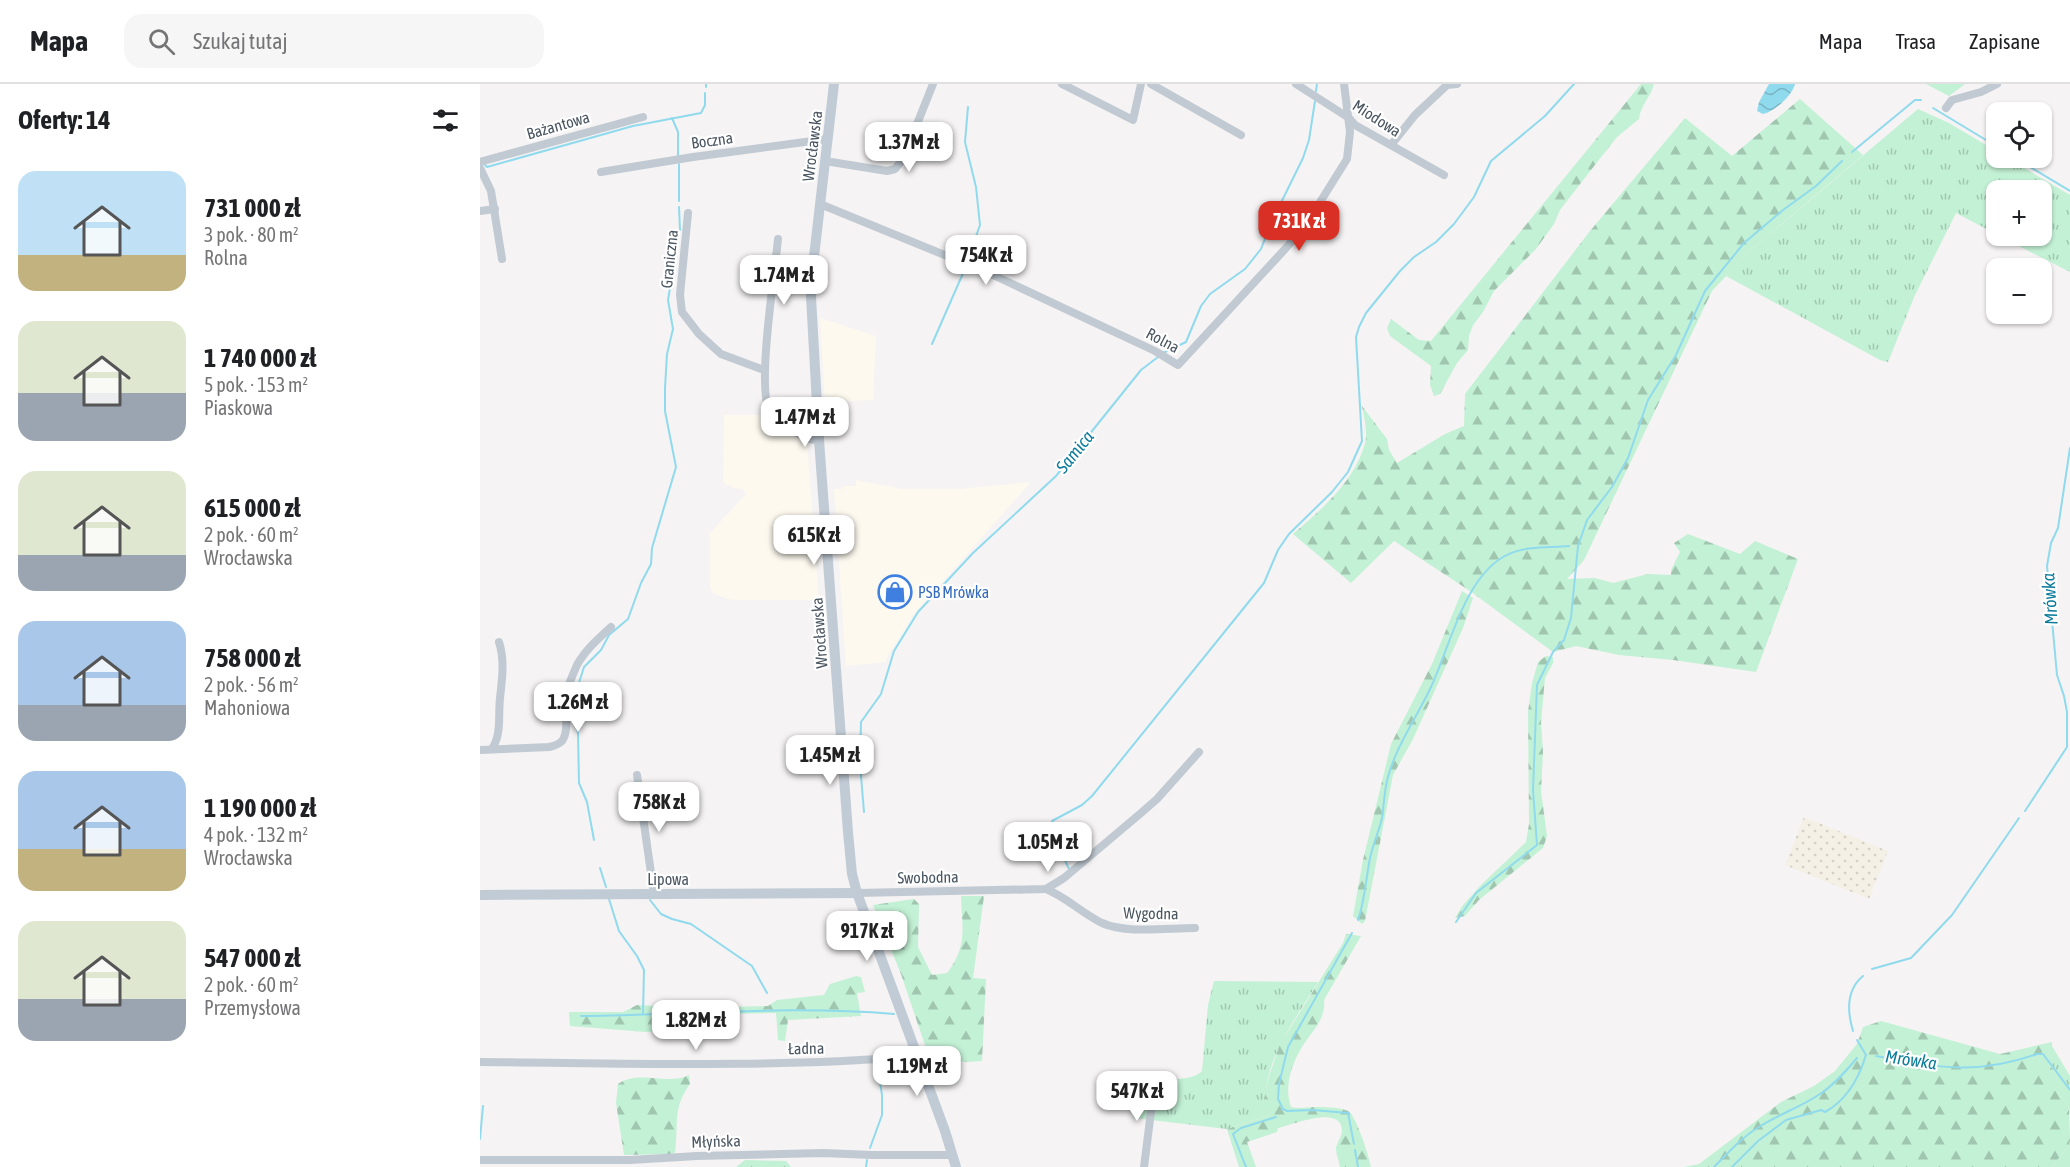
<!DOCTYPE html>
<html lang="pl">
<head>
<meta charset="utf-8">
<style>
	body { margin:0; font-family:"Asap Condensed",sans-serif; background:#f6f6f6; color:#202124; height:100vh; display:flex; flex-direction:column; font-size:22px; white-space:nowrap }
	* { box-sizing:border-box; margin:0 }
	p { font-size:20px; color:#757577 }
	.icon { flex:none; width:33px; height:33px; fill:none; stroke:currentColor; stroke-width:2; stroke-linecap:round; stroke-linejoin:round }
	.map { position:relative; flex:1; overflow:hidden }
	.panel { display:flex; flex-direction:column; background:#fff; width:480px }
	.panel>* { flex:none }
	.fabs { position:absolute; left:1506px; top:18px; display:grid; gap:12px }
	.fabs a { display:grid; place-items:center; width:66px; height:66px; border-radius:12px; background:#fff; box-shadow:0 2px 4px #0004; font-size:30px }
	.price { position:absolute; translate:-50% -51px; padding:0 14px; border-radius:12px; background:#fff; color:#222; font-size:20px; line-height:39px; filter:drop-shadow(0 2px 3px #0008) }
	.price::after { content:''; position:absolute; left:50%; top:36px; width:18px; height:14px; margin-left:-9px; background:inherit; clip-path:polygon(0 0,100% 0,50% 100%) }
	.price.selected { background:#d93025; color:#fff }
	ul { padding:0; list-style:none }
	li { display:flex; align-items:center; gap:18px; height:150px; padding:0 18px }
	li span { display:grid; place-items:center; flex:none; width:168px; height:120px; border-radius:18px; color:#555 }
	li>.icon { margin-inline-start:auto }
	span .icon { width:72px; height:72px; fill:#fffc; stroke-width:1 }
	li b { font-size:26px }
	h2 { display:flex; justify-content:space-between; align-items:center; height:72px; padding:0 18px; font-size:26px }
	header { display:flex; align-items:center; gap:36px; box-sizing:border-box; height:84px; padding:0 30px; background:#fff; border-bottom:2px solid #e0e0e0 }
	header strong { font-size:28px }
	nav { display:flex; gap:33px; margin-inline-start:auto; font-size:21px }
	.search { width:420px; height:54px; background:#f6f6f6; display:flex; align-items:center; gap:15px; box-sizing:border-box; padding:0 21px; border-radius:18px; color:#757577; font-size:22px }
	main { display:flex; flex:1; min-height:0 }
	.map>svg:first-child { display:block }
	.commercial { fill:#fdf9ef }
	.grass { fill:url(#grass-tufts) }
	.forest { fill:url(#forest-firs) }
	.sand { fill:url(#sand-dots) }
	.garden { fill:#c3f1d5 }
	.water { fill:url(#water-waves) }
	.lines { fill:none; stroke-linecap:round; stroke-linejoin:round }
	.stream { stroke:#90daee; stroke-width:2 }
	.street { stroke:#c1cad2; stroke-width:8 }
	.secondary { stroke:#c1cbd6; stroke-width:10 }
	.labels { text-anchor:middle; stroke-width:4.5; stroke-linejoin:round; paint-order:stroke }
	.street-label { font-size:16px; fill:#4a5661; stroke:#fff }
	.shop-label { font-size:16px; fill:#366cbe; stroke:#fff; text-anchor:start }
	.water-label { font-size:18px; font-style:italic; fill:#0c7c9b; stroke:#fff }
</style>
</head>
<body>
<header>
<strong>Mapa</strong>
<div class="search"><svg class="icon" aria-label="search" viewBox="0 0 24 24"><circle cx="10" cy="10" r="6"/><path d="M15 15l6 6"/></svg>Szukaj tutaj</div>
<nav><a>Mapa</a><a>Trasa</a><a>Zapisane</a></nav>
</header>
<main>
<section class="panel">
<h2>Oferty: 14<svg class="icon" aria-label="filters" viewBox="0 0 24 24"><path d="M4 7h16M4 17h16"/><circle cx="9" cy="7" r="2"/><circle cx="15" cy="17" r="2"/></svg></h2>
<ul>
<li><span style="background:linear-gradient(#bfe0f5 70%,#c2b280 0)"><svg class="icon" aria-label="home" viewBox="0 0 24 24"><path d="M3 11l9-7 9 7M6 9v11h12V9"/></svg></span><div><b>731 000 zł</b><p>3 pok. · 80 m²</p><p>Rolna</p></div></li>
<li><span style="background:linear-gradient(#dfe7d0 60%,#9aa5b1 0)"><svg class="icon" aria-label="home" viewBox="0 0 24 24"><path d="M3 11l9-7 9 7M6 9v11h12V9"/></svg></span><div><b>1 740 000 zł</b><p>5 pok. · 153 m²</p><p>Piaskowa</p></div></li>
<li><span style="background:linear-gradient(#dfe7d0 70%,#9aa5b1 0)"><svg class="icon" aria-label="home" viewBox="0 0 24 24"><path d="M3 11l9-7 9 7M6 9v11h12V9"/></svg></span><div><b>615 000 zł</b><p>2 pok. · 60 m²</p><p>Wrocławska</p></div></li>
<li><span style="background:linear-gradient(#a9c7e8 70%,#9aa5b1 0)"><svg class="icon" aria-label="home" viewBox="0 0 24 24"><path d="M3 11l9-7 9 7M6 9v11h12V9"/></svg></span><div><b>758 000 zł</b><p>2 pok. · 56 m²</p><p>Mahoniowa</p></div></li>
<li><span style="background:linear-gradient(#a9c7e8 65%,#c2b280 0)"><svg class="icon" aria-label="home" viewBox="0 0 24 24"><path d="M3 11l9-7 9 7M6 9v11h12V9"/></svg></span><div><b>1 190 000 zł</b><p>4 pok. · 132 m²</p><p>Wrocławska</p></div></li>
<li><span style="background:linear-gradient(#dfe7d0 65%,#9aa5b1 0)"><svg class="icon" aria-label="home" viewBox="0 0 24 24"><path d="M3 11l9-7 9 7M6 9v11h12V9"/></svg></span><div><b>547 000 zł</b><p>2 pok. · 60 m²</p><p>Przemysłowa</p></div></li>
</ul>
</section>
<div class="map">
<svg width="1590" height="1083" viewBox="0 0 1590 1083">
	<defs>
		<pattern id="grass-tufts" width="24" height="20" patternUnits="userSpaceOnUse" patternTransform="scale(1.5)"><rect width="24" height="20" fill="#c3f1d5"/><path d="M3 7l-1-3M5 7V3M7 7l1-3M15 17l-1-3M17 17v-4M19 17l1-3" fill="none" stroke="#a0c6b0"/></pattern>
		<pattern id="forest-firs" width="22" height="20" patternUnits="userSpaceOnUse" patternTransform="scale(1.5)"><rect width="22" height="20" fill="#c3f1d5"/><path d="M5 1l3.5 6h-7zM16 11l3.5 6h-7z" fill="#a0c6b0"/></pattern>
		<pattern id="sand-dots" width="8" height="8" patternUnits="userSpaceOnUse" patternTransform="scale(1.5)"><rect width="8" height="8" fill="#f5f0e5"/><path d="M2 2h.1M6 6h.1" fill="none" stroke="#d4d0c7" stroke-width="1.8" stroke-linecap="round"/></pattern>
		<pattern id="water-waves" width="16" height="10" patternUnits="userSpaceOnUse" patternTransform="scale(1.5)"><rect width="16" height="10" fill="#90daee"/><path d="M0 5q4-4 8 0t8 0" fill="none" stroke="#78b4c4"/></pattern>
	</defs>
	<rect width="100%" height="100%" fill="#f5f3f3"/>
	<g class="commercial">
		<polygon points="340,234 396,252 393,316 345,318"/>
		<polygon points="244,331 286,331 327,358 339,516 255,516 247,515 233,509 230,503 230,449 266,410 263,405 252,404 251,401 247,401 243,398"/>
		<polygon points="376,396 422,405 479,405 551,398 434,530 407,573 406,578 366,582 354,405 362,405 363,402 376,402"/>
	</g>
	<g class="grass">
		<polygon points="1438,25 1469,39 1516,67 1516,74 1527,74 1590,111 1590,188 1519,152 1562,152 1562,106 1516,106 1516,150 1476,129 1435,211 1408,278 1400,276 1246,192 1271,166"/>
		<path d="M734 897 838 898C819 929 788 971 786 1008 785 1016 789 1023 789 1031L747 1045 654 1034 658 995C674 995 711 999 722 987L728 921Z"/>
		<polygon points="1572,962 1590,992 1590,1027 1589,1023 1575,1005 1577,992 1562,967"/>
		<polygon points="1590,1056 1590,1083 1572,1083 1589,1061"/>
	</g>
	<g class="forest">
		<path d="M1161 0H1174C1171 13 1160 22 1159 35L1137 53 1118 77 1080 126 1074 140 1056 165 1014 207 1003 228 993 241 989 252 988 266 977 279 960 310 954 312 950 301 951 282 910 252 907 244 911 235 939 256 951 257Z"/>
		<path d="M1320 15 1383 71 1271 166 1232 207 1104 476 1087 495 1115 494 1133 499 1168 490 1191 491V486L1200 468 1194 459 1208 450 1260 470 1275 457 1318 475 1276 588 1193 576 1139 571 1096 562 1073 568 990 507 914 457 871 499 813 450C842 425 875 397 885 359 888 349 884 333 882 322L907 355 909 366 917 379 965 350 984 342 985 310 1110 147 1205 34 1252 72Z"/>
		<polygon points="982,507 993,514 983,544 933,655 913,691 885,837 882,840 873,832 883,776 911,660 952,580"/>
		<polygon points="1066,572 1073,573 1073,579 1065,594 1061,638 1063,668 1061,707 1067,752 1063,764 999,816 985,832 975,834 983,821 1001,801 1046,758 1049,740 1048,628 1052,599 1058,578"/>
		<path d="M481 812H504L493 894 506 895 502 977 487 978 466 976 455 991 421 890 393 821 434 815 439 820 438 863 452 891 467 889C488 862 482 844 481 812Z"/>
		<path d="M866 850 881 852 844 916C846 936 831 948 822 963 811 981 804 1003 811 1023 819 1025 827 1023 835 1023 844 1023 860 1023 868 1027 876 1031 889 1073 891 1083H860C859 1077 856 1070 856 1064 857 1058 862 1053 862 1046 861 1020 811 1041 798 1044L797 1048 767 1058 776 1083H759L747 1045 789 1031 785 1010 789 992 800 960 863 859Z"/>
		<polygon points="376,892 381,893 385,908 377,909 381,932 308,936 305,957 298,956 296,929 201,931 192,942 181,941 181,947 166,948 90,942 89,928 143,928 157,921 213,924 288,922 297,916 344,911 350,900"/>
		<polygon points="1401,937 1520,970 1572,958 1572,962 1562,968 1580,997 1575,1005 1589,1023 1590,1056 1589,1061 1572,1083 1204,1083 1219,1080 1301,1018 1334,1002 1355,987 1377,960 1383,943"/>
		<path d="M209 991 210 1000C192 1025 199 1039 195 1068L192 1070 144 1071 136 1019 138 1000C159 985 187 1002 209 991Z"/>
		<polygon points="265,1076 306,1077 311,1083 256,1083"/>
	</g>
	<polygon class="sand" points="1324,733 1408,767 1389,815 1305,781"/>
	<polygon class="garden" points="1446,0 1485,0 1469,12"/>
	<path class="water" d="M1289 0H1315C1312 12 1295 27 1283 30L1277 27 1279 18Z"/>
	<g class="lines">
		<g class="stream">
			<polyline points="226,0 226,3"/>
			<polyline points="836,7 837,0"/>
			<polyline points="488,23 485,58 496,103 500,141 489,172"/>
			<polyline points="1453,24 1516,62"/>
			<polyline points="192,34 198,48 198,72"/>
			<polyline points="1372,68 1435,16 1441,16"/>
			<polyline points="1535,74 1590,107"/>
			<polyline points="199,80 199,117"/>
			<polyline points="5,81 7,83 153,42 221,29 225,21 225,9"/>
			<polyline points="199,123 200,146"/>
			<polyline points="452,260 484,187"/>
			<polyline points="683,269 706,258 721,222 730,210 765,185 781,165 792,137 823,74 829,56 835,17"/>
			<polyline points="1545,727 1587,663 1587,628 1584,612 1577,591 1567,482 1571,459 1578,444 1590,364"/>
			<polyline points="384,728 380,680 381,638 401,610 414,567 438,528 493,469 576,392 661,286 678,273"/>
			<polyline points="114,756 107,718 99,699 98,649 94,635 97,605 104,583 121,566 129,551 148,535 161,499 171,480 172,464 196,383 185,327 185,304 187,270 193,245 188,216 198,157"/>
			<polyline points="120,784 126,803"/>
			<polyline points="589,785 582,770 572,737 602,721 612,712 784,499 798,466 809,450 852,408 868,388 882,357 876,253 879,243 886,229 920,187 934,173 956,158 974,140 994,113 1011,77 1065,32 1094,0"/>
			<polyline points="129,815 139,847 157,872 164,886 163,929"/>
			<polyline points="170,816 181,830 192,835 211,840 272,882 287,909"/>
			<path d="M878 836C885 816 886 794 890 774 893 760 899 747 902 734 904 721 904 707 908 693 917 660 937 633 951 603 970 563 983 497 1023 473 1043 461 1067 464 1089 462"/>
			<polyline points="976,838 996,809 1057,761 1053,706 1057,601 1073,568 1084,556 1091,534 1098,462 1107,436 1132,403 1148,374 1168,316 1196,271 1225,207 1264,159 1303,126 1336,102 1362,77"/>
			<polyline points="872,849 808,963 799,1000 798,1015 803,1025 807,1027 833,1026 868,1029 874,1060"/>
			<polyline points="1392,885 1431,874 1472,831 1539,734"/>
			<path d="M101 932C206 931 310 921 414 930"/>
			<path d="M1373 947C1367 927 1366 906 1383 892"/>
			<path d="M1396 972C1457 983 1496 992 1557 970H1563L1590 1006"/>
			<polyline points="0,1055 3,1022"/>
			<polyline points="390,1064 402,1031 402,1011 397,979"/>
			<polyline points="875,1066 878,1083"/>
			<polyline points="386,1083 387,1076"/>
			<polyline points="766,1083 753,1050 761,1044 796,1033"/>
			<path d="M1234 1083C1248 1069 1262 1053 1279 1043 1299 1030 1321 1023 1340 1010 1354 1001 1366 987 1377 974"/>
			<path d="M1252 1083 1278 1057 1306 1036 1341 1026 1345 1028C1367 1016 1379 994 1386 971L1377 956"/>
		</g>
		<g class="street">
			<polyline points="582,0 653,36 661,0"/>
			<polyline points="671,0 761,51"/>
			<polyline points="816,0 869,34 875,41 964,91"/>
			<polyline points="1466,24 1472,16 1501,8 1517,0"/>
			<polyline points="911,61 935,31 967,1 977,0"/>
			<polyline points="345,77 407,87 415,85 423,75 453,0"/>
			<polyline points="0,78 163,33"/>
			<polyline points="0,84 11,107 22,175"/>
			<polyline points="121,88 213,73 347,55"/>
			<polyline points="340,120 511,190 675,267 698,281 806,164 827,139 867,75 870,48 864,0"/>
			<polyline points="0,127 15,125"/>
			<polyline points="208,129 200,211 202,228 219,250 241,270 284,286"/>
			<path d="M298 155C295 188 277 301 289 325 293 332 321 353 329 355 331 356 337 356 339 356"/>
			<path d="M12 665C22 649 18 632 20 614 22 595 25 577 19 558"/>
			<path d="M0 666 69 663C74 662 78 661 82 657 90 646 84 625 86 611 88 601 93 590 97 581 105 566 119 554 131 543"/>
			<polyline points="157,691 174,810"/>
			<path d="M566 805C586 813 602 829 622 839 646 850 687 844 715 844"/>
			<polyline points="377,809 566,805 584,794 661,729 677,715 719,668"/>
			<path d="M0 978C142 979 285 984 427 973L436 970"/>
			<polyline points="0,1076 150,1076 217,1072 343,1069 392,1071 473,1071"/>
			<polyline points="664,1083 675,996"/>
		</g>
		<g class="secondary">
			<polyline points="354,0 332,190 331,213 339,356 368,748 372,790 377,809 465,1047 476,1083"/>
			<polyline points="0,811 377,809"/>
		</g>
	</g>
	<defs>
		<g id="shop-ring" transform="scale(1.725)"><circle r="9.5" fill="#fff" stroke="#3f7fe0" stroke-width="1.5"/><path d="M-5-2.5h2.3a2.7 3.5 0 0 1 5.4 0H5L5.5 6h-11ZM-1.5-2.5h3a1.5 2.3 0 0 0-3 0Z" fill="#3f7fe0"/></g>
	</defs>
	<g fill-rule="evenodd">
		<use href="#shop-ring" x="415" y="508"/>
	</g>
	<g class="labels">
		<g class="street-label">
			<text transform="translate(897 34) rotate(33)" y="6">Miodowa</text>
			<text transform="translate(78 41) rotate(-16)" y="6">Bażantowa</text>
			<text transform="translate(232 56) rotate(-8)" y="6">Boczna</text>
			<text transform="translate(332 62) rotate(-83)" y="6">Wrocławska</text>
			<text transform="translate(189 175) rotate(-84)" y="6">Graniczna</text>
			<text transform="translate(683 256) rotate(28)" y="6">Rolna</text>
			<text transform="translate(339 549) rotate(-94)" y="6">Wrocławska</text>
			<text transform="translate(448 793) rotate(-1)" y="6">Swobodna</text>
			<text x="188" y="801">Lipowa</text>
			<text transform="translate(671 829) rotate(1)" y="6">Wygodna</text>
			<text transform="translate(326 964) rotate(-1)" y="6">Ładna</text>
			<text transform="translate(236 1057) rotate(-2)" y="6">Młyńska</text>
		</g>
		<g class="shop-label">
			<text x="438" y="514">PSB Mrówka</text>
		</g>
		<g class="water-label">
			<text transform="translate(595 368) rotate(-51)" y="6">Samica</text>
			<text transform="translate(1570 515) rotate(-94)" y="6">Mrówka</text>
			<text transform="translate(1431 976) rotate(8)" y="6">Mrówka</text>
		</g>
	</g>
</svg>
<div class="fabs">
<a><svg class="icon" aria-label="locate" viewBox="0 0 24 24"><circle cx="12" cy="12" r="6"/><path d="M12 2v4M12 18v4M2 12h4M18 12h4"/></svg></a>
<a>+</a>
<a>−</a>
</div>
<b class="price" style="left:429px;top:89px">1.37M zł</b>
<b class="price selected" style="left:819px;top:168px">731K zł</b>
<b class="price" style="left:506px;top:202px">754K zł</b>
<b class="price" style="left:304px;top:222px">1.74M zł</b>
<b class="price" style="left:325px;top:364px">1.47M zł</b>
<b class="price" style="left:334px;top:482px">615K zł</b>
<b class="price" style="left:98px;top:649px">1.26M zł</b>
<b class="price" style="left:350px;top:702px">1.45M zł</b>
<b class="price" style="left:179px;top:749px">758K zł</b>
<b class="price" style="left:568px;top:789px">1.05M zł</b>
<b class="price" style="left:387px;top:878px">917K zł</b>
<b class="price" style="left:216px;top:967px">1.82M zł</b>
<b class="price" style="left:437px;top:1013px">1.19M zł</b>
<b class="price" style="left:657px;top:1038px">547K zł</b>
</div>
</main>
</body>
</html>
